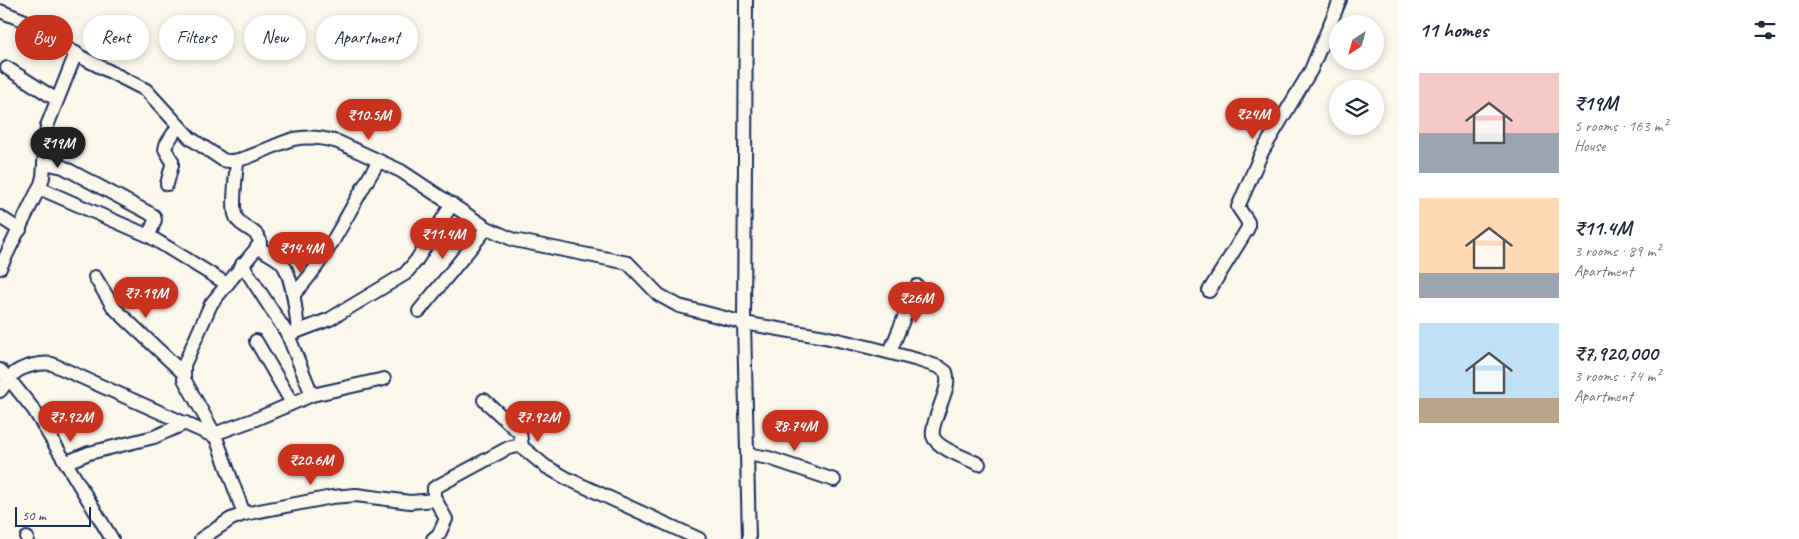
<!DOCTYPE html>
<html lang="en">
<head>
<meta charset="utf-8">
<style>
	body { margin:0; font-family:Caveat,sans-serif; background:#f6f6f7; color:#1f2937; height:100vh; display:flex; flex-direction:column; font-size:19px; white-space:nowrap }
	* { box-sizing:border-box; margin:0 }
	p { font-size:16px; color:#747a83 }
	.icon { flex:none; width:28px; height:28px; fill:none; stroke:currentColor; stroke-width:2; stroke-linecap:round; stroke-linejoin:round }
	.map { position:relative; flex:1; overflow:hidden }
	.details { display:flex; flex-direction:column; background:#fff; width:400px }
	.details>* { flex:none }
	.top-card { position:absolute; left:15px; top:15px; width:475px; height:45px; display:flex; gap:10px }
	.needle { width:32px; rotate:216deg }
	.tools { position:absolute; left:1329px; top:15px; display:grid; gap:10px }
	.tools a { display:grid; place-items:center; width:55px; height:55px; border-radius:50%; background:#fff; box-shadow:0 2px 8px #0003; font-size:25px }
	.scale { position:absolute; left:15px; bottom:12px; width:76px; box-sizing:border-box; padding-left:5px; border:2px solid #1b2f5e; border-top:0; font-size:14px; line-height:18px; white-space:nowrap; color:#1b2f5e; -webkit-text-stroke:4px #fbf7ec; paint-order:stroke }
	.price { position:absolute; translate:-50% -42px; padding:0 11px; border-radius:18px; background:#c8321e; color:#fff; font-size:16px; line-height:32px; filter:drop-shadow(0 1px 2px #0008) }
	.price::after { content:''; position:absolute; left:50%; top:30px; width:15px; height:11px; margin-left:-8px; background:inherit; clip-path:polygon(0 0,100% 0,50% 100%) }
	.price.selected { background:#222; color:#fff }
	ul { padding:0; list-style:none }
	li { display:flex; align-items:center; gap:15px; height:125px; padding:0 20px }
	li span { display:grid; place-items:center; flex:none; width:140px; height:100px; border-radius:0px; color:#555 }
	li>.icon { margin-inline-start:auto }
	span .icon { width:60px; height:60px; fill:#fffc; stroke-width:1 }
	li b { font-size:21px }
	h2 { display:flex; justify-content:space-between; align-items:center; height:60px; padding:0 20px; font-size:21px }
	.tag { padding:0 18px; border-radius:22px; background:#fff; box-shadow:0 2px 8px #0003; font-size:18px; line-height:45px }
	.tag.selected { background:#c8321e; color:#fff }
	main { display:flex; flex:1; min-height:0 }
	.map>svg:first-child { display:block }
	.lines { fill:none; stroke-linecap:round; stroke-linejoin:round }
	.minor-casing { stroke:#1b2f5e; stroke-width:16 }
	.minor { stroke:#fbf7ec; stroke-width:12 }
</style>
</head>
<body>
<main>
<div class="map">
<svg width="1399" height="539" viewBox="0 0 1399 539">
	<rect width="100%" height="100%" fill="#fbf7ec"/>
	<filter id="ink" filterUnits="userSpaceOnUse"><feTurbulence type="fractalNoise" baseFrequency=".02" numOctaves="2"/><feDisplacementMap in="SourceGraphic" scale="10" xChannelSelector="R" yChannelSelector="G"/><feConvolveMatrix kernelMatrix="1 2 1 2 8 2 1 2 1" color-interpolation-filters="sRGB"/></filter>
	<g filter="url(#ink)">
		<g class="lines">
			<g class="minor-casing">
				<g id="minor">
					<polyline points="746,0 744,323 749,539"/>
					<path d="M0 11 25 21 81 57 146 90 190 138 223 160C240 166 275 143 294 139 308 136 324 138 338 142L401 171 487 228 514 240 628 263 659 295 679 306 744 323 825 337 868 347 918 360 939 367 946 372C949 382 946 389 943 398 940 407 931 428 933 436 936 448 968 459 979 464"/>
					<polyline points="7,68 57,100"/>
					<path d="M237 162C236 176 232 202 235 214 238 229 260 228 260 244L211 304 184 365V379L215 435 244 514"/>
					<polyline points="44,163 63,167 149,213 154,216 155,220 149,236"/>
					<polyline points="167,184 172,165 172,161 165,149 166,145 178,126"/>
					<polyline points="39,188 149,236 227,284"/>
					<polyline points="0,217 20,230"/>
					<path d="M257 247C265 252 274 256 281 262 293 275 296 313 298 331"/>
					<polyline points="242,264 288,335 312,395"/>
					<polyline points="0,268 41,184 43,177 47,126 76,53"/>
					<polyline points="95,277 114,308 183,373"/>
					<polyline points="1209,291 1248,228 1248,222 1238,207 1262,152 1311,70 1340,0"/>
					<path d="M294 294C329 258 352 203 379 161"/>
					<polyline points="419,311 487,228"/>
					<polyline points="288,335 330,319 405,274 416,261 452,204"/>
					<polyline points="256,341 292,403"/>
					<polyline points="890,352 917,286"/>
					<polyline points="0,370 9,379 34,410 112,539"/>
					<path d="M0 391C5 385 9 377 16 372 25 366 42 362 52 364L211 435 256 419 312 395 384 379"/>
					<polyline points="484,400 520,433 522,447"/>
					<polyline points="747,454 769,458 834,480"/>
					<polyline points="67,462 89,453 154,437 186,423"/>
					<polyline points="27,538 27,539"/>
					<polyline points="201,539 231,519 244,514 332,497 356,495 410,502 436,500"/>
					<polyline points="433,539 439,534 446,519 434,497 434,488 508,448 518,446 522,447 545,466 568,479 699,539"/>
				</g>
			</g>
			<use href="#minor" class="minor"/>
		</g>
	</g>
</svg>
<div class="tools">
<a><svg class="needle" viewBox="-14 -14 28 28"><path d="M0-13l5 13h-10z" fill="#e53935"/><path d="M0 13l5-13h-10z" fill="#747a83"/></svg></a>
<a><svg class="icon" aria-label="layers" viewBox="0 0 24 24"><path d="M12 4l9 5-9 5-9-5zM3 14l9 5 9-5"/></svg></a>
</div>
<div class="scale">50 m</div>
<b class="price" style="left:1253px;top:140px">₹24M</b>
<b class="price" style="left:369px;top:141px">₹10.5M</b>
<b class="price selected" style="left:58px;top:169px">₹19M</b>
<b class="price" style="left:443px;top:260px">₹11.4M</b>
<b class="price" style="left:301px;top:274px">₹14.4M</b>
<b class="price" style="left:146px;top:319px">₹7.19M</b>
<b class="price" style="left:916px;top:324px">₹26M</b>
<b class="price" style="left:71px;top:443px">₹7.92M</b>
<b class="price" style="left:538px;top:443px">₹7.92M</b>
<b class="price" style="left:795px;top:452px">₹8.74M</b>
<b class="price" style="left:311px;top:486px">₹20.6M</b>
<div class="top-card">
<a class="tag selected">Buy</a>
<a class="tag">Rent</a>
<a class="tag">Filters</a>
<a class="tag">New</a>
<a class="tag">Apartment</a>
</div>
</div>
<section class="details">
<h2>11 homes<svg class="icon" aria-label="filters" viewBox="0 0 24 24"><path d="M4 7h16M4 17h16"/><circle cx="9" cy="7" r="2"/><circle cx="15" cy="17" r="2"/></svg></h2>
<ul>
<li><span style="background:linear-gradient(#f6c9c9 60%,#9aa5b1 0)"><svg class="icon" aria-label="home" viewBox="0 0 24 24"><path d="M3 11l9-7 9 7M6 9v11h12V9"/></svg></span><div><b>₹19M</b><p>5 rooms · 163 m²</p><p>House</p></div></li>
<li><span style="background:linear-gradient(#ffd9b3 75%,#9aa5b1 0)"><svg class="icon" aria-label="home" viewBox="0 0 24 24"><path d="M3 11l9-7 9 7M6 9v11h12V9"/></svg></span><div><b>₹11.4M</b><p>3 rooms · 89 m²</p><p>Apartment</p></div></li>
<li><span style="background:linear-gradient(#bfe0f5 75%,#b9a48a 0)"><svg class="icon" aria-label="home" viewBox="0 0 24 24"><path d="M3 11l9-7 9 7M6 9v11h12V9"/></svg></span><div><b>₹7,920,000</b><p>3 rooms · 74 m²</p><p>Apartment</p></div></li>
</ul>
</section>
</main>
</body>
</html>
